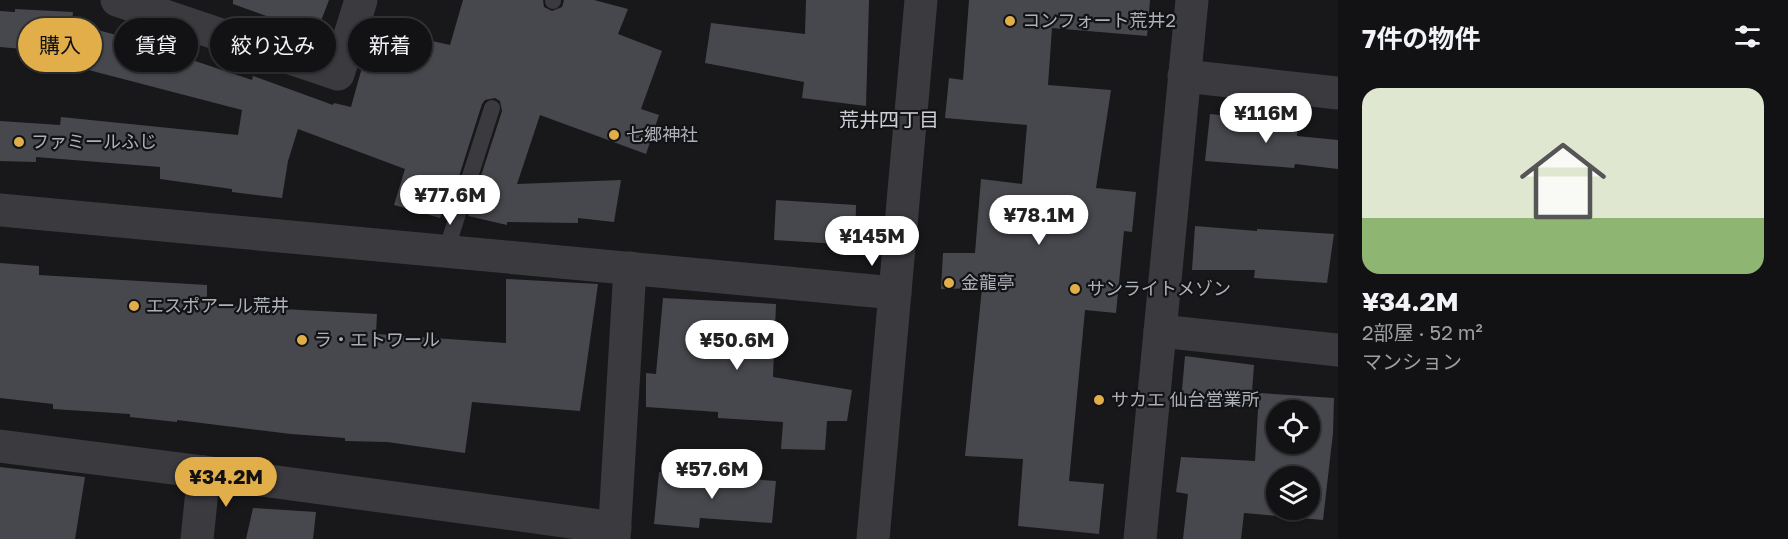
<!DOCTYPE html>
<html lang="ja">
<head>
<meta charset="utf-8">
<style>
	body { margin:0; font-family:"Golos Text","Noto Sans JP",sans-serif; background:#1f2022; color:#f1f3f6; height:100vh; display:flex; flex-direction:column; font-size:22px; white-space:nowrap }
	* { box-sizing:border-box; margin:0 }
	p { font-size:20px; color:#9c9ea0 }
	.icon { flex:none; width:33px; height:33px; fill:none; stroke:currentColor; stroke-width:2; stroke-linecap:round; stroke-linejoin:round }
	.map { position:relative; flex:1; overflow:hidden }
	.drawer { display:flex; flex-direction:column; background:#121214; width:450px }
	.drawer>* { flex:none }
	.hud { position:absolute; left:18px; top:18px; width:570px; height:54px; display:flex; gap:12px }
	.controls { position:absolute; left:1266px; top:400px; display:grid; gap:12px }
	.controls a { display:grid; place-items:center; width:54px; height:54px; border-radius:50%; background:#121214; box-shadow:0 2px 4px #0004,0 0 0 2px #313234; font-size:30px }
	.price { position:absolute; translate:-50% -51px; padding:0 14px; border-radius:21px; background:#fff; color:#222; font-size:20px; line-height:39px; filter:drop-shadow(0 2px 3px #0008) }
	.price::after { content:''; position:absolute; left:50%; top:36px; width:18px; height:14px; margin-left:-9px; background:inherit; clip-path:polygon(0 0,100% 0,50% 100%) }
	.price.on { background:#e1ae49; color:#111 }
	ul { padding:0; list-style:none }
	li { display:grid; align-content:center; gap:12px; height:318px; padding:0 24px }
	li+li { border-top:2px solid #313234 }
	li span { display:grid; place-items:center; height:186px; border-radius:18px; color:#555 }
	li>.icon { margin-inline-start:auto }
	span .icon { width:108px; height:108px; fill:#fffc; stroke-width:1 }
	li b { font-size:26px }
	h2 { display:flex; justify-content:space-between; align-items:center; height:72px; padding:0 24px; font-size:26px }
	.chip { padding:0 21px; border-radius:27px; background:#121214; box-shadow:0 2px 4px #0004,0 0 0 2px #313234; font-size:21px; line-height:54px }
	.chip.on { background:#e1ae49; color:#111 }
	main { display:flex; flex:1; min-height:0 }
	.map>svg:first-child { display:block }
	.building { fill:#47484d; fill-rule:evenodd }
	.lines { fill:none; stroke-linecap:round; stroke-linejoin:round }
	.lane { stroke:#3a3a3f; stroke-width:16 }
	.street { stroke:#3a3a3f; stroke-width:33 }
	.poi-dot { fill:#e1ae49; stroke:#131315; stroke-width:2 }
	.labels { text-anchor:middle; stroke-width:4.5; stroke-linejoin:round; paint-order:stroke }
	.poi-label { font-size:18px; fill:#acb0b9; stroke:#131315; text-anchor:start }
	.neighbourhood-label { font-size:20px; fill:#cccfd5; stroke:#131315 }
</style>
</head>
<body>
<main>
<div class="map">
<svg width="1338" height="539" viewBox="0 0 1338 539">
	<rect width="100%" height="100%" fill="#18181a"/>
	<g class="building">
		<polygon points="233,0 329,0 316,34 233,4"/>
		<polygon points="463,0 543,0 544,7 552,11 562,7 564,0 594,0 628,9 618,34 662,51 641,109 659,115 646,154 540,115 517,184 621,180 614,222 578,218 578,223 507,222 507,225 468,216 502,111 500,101 495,98 485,100 482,104 448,211 443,210 440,218 394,205 405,169 298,129 288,161 282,198 232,192 232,189 160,179 160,167 36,157 36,162 0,161 0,121 60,125 61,117 238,135 242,110 77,67 80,54 0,47 0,11 15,12 15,9 73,12 72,23 153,45 153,47 252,80 253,76 333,105 334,103 351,107 373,28 450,45"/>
		<polygon points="806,0 869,0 866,106 802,98 804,82 705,63 711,23 805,34"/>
		<polygon points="969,0 1150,0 1147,36 1052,28 1048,85 1111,90 1096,188 1136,192 1132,232 1124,231 1116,313 1085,310 1069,481 1104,484 1099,534 1018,526 1023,459 965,456 982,288 941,289 943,253 975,253 981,179 1022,184 1027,125 945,118 949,78 963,80"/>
		<polygon points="1210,114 1298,123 1297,136 1338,140 1338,169 1295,164 1294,168 1205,161"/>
		<polygon points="776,200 856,205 855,245 774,240"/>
		<polygon points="1195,226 1257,231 1257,229 1334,234 1327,283 1254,278 1255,270 1192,270"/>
		<polygon points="0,263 39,266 39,275 207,285 207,305 377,314 376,334 506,343 506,279 598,284 580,411 472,402 465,453 387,442 345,441 345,438 291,434 177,420 177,422 130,417 130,414 53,409 53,404 0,398"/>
		<polygon points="663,298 776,304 773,377 852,390 847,421 827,421 825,450 781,449 783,422 718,418 718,412 646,407 646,373 656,374"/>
		<polygon points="1185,356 1254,365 1251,405 1181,401"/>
		<path d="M1259 393 1334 398 1333 433 1323 520 1244 513 1241 539H1183L1188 494 1176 492 1181 457 1255 461ZM1276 411H1310V444H1276ZM1276 477H1310V510H1276Z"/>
		<polygon points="0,467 85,477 75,539 0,539"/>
		<polygon points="659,472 776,481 772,523 700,518 699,528 654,524"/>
		<polygon points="253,508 316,512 313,539 246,539"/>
	</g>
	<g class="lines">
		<g class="lane">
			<polyline points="553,1 553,0"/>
			<polyline points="446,251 492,108"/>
		</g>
		<g class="street">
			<polyline points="117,0 338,74 361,0"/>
			<polyline points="1184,76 1338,93"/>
			<polyline points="0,210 895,293"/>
			<polyline points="1160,331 1338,350"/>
			<polyline points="0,446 204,472 615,528"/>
			<polyline points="197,539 204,472"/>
			<polyline points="614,539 630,268"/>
			<polyline points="873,539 921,0"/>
			<polyline points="1140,539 1192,0"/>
		</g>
	</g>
	<g class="poi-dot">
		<circle cx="1010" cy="21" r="6"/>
		<circle cx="614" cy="135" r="6"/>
		<circle cx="19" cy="142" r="6"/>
		<circle cx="949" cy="283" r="6"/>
		<circle cx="1075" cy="289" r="6"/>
		<circle cx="134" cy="306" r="6"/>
		<circle cx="302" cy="340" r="6"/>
		<circle cx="1099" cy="400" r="6"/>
	</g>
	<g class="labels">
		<g class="poi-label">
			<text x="1022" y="27">コンフォート荒井2</text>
			<text x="626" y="141">七郷神社</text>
			<text x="31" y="148">ファミールふじ</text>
			<text x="961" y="289">金龍亭</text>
			<text x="1087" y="295">サンライトメゾン</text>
			<text x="146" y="312">エスポアール荒井</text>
			<text x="314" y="346">ラ・エトワール</text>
			<text x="1111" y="406">サカエ 仙台営業所</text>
		</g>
		<g class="neighbourhood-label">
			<text x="889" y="127">荒井四丁目</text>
		</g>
	</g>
</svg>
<div class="controls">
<a><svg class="icon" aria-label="locate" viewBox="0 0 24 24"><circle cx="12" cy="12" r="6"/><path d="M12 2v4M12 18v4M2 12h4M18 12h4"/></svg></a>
<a><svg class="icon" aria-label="layers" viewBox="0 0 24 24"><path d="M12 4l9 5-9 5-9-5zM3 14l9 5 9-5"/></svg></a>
</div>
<b class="price" style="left:1266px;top:144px">¥116M</b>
<b class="price" style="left:450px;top:226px">¥77.6M</b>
<b class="price" style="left:1039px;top:246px">¥78.1M</b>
<b class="price" style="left:872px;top:267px">¥145M</b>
<b class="price" style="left:737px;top:371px">¥50.6M</b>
<b class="price" style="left:712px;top:500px">¥57.6M</b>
<b class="price on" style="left:226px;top:508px">¥34.2M</b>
<div class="hud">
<a class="chip on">購入</a>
<a class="chip">賃貸</a>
<a class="chip">絞り込み</a>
<a class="chip">新着</a>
</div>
</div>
<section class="drawer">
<h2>7件の物件<svg class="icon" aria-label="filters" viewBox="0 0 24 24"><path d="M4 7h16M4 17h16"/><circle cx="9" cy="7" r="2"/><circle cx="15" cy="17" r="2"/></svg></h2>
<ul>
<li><span style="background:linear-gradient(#dfe7d0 70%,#8fb573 0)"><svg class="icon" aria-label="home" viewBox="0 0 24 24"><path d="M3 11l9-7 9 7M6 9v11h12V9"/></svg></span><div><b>¥34.2M</b><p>2部屋 · 52 m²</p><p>マンション</p></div></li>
</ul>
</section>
</main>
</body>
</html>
